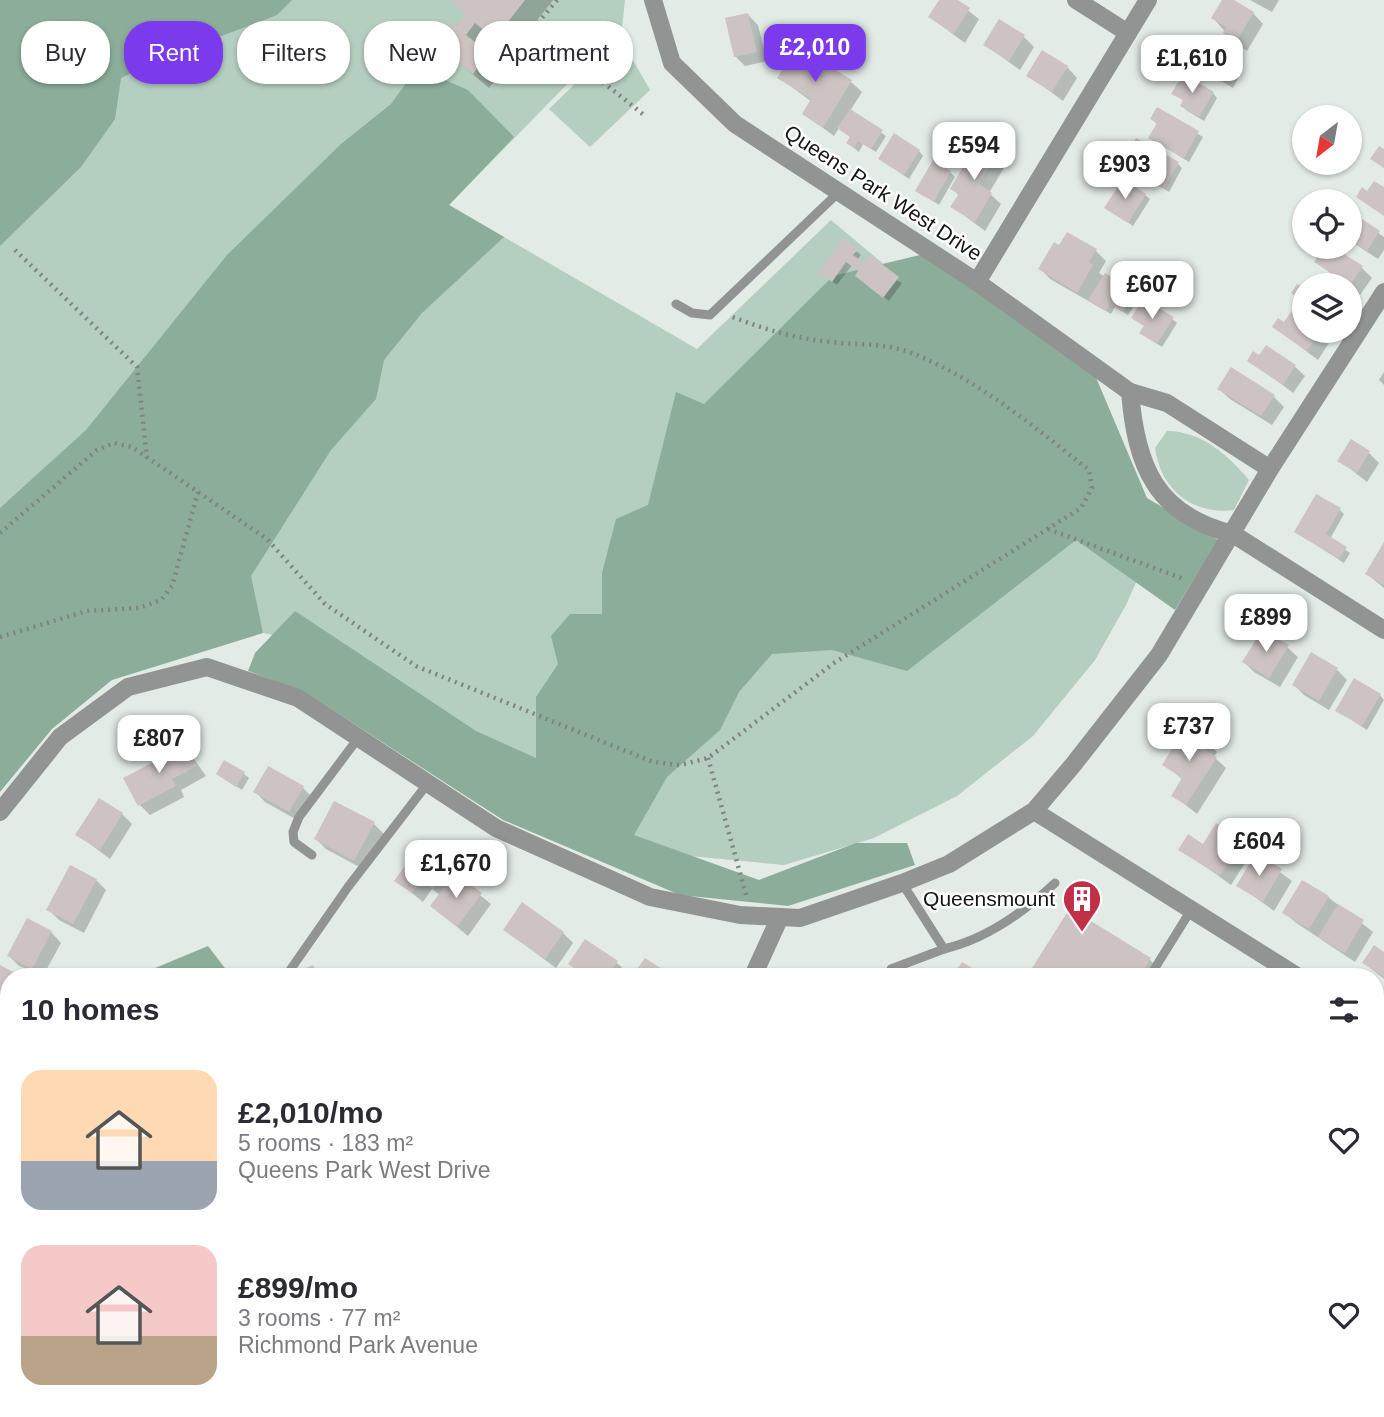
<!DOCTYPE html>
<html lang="en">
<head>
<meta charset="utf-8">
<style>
	body { margin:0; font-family:Arial,sans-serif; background:#f2f2f3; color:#2b2b33; height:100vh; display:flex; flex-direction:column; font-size:26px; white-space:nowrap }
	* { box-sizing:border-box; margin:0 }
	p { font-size:23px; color:#7c7c81 }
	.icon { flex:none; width:38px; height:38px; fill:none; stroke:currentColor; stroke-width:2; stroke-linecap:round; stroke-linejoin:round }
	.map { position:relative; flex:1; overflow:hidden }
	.drawer { position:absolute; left:0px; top:968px; width:1384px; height:450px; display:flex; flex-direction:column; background:#fff; border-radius:28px 28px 0 0; box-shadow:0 2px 5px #0004 }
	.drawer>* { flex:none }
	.top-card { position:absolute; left:21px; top:21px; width:700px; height:63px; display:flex; gap:14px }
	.needle { width:46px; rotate:211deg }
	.fabs { position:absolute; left:1292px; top:105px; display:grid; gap:14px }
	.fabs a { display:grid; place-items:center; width:70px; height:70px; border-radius:50%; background:#fff; box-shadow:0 2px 5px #0004; font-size:35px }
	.price { position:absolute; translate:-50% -60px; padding:0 16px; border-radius:14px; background:#fff; color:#222; font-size:23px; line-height:46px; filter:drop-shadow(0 2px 4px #0008) }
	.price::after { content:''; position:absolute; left:50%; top:42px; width:21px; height:16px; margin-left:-10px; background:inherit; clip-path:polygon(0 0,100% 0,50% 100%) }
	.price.active { background:#7c3aed; color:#fff }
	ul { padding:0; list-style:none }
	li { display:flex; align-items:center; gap:21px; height:175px; padding:0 21px }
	li span { display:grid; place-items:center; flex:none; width:196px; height:140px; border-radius:21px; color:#555 }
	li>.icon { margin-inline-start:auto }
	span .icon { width:84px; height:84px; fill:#fffc; stroke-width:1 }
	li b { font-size:30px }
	h2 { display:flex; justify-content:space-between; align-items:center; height:84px; padding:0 21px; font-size:30px }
	.chip { padding:0 24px; border-radius:28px; background:#fff; box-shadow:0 2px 5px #0004; font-size:24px; line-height:63px }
	.chip.active { background:#7c3aed; color:#fff }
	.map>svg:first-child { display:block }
	.green { fill:#b4cebf }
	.forest { fill:#8cad9a }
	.shadow { fill:#0003 }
	.building { fill:#cdc3c3 }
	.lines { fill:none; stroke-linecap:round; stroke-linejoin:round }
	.path { stroke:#7f8481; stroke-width:4.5; stroke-dasharray:2 5; stroke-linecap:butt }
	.lane { stroke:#919492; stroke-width:9 }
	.street { stroke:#919492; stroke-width:18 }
	.labels { text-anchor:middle; stroke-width:5; stroke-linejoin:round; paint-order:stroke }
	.street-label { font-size:21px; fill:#141615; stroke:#fff }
	.poi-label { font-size:21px; fill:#141615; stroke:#fff; text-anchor:end }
</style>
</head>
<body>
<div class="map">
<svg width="1384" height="1417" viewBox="0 0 1384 1417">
	<rect width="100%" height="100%" fill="#e3ebe6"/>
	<g class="green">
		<polygon points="0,0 625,0 622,28 449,205 697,349 831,220 930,303 1147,558 1126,605 1095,660 1033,736 957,796 874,838 784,865 679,855 547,798 295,640 203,619 0,650"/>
		<polygon points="621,39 650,90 590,147 549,109"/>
		<path d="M1167 431C1201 431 1228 455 1249 480L1234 510C1192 515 1161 490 1155 448Z"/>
	</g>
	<g class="forest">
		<polygon points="0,0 292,0 277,15 163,58 121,78 115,119 81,167 0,246"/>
		<polygon points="417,68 468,90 514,137 449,205 504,237 422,313 384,360 376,399 331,450 251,576 263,633 112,680 52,729 0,792 0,508 86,430 227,255 341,144 391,104"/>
		<polygon points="928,253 1092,368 1147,498 1218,540 1175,610 1076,540 907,671 832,650 772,654 739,692 720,730 667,777 634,835 759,880 856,843 907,843 915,865 788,906 680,895 503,820 306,693 248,671 255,653 295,611 476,731 536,758 536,697 558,664 551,636 570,614 602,614 602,573 616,519 648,505 676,392 704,404 833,276"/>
		<polygon points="208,946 231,976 150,976 148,971"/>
	</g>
	<g class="shadow">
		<polygon points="456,0 553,0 511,53 492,37 482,50 504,70 489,88 437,44 467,15"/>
		<polygon points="941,0 954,0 979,19 965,43 930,17"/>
		<polygon points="1224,0 1230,0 1253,13 1263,24 1247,51 1235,43 1213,18"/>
		<polygon points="1250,0 1279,0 1272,12"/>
		<polygon points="748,15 758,25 767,61 745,66 735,56"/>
		<polygon points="1024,37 1034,47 1020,70 985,45"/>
		<polygon points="798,49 851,82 862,92 850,111 886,136 876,152 863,144 859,152 848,143 852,138 839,128 834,136 804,114 812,102 780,78"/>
		<polygon points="1193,61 1232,61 1242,71 1233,88 1204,71"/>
		<polygon points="1067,67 1077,78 1063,101 1028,75"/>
		<polygon points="1174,93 1213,93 1217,98 1204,121 1186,110 1182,105 1184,101"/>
		<polygon points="1157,110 1203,137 1189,162 1150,138 1158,125 1152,119"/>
		<polygon points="1132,150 1178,164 1182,168 1169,192 1130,168 1137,155"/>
		<polygon points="919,151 923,156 909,179 880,159"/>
		<polygon points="998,151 1008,161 989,193 1001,204 985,231 953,207 959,196 952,188"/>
		<polygon points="950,172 955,177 939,205 917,190"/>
		<polygon points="1145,195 1150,199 1133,226 1107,208"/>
		<polygon points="1351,213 1384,237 1384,250 1378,259 1349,240"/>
		<polygon points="1060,247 1096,251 1106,261 1099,273 1139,298 1128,315 1115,307 1111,314 1050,279 1040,268"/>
		<polygon points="856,251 861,255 857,260 902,283 889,301 862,280 860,271 852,265 837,285 825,276"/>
		<polygon points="1316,262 1362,268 1372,278 1360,295"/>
		<polygon points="1310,280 1318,285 1307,285"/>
		<polygon points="1133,318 1172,319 1177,323 1162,347 1141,333 1145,327"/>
		<polygon points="1274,327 1316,331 1329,343 1318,360"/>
		<polygon points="1259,358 1294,366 1305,376 1293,393 1250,360"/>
		<polygon points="1384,372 1384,385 1379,380"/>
		<polygon points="1219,389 1274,397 1284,407 1272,425 1230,399"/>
		<polygon points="1369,453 1379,463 1367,482 1340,461"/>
		<polygon points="1340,510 1344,514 1330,539 1350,553 1344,563 1296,532"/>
		<polygon points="1384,546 1384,588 1367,574"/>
		<polygon points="1287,647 1298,657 1280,687 1254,672 1244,662"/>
		<polygon points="1337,670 1347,680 1329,710 1304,695 1294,685"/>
		<polygon points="1380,695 1384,700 1367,730 1337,710"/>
		<polygon points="1207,742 1217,752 1214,757 1226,768 1197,814 1173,795 1183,780 1164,764"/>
		<polygon points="185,747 206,776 181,790 184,797 150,815 140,805"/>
		<polygon points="218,774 244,774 249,778 242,790"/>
		<polygon points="302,787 313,798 299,821 265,802 255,791"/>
		<polygon points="122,814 132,824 110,859 78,835"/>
		<polygon points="374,824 384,834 365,870 326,849 316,839"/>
		<polygon points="1242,842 1252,852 1231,885 1181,849"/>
		<polygon points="417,852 452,879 455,875 491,904 468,936 432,906 440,895 432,889 423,902 396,880"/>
		<polygon points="1256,855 1292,881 1274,911 1238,885"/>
		<polygon points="96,880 106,890 84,933 59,920 48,909"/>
		<polygon points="1328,897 1373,932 1355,962 1295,922 1284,912"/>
		<polygon points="1071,910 1150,960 1165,976 1029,976"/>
		<polygon points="505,930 563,933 573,943 556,968"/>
		<polygon points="51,932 61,943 43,976 19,966 9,956"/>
		<polygon points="586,941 622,967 615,976 586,976 570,964"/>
		<polygon points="1384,954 1384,979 1364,963"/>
		<polygon points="0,967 17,976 9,976 9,1019 0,1014"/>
		<polygon points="697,971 706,976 694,976"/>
		<polygon points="0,1038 4,1042 0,1051"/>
		<polygon points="1376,1112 1384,1117 1384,1174 1376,1165"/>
		<polygon points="0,1283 9,1290 9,1317 2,1327"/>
		<polygon points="1384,1388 1384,1402 1378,1393"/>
		<polygon points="169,1409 205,1409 200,1417 181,1417"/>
		<polygon points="422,1409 464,1409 466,1410 460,1417 416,1417"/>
		<polygon points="523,1409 533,1417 517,1417"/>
		<polygon points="585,1409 622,1409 628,1417 582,1417 579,1414"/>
		<polygon points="802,1409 830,1409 826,1417 818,1417"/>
		<polygon points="560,1410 568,1417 554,1417"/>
		<polygon points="1006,1411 1021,1417 1003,1417"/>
	</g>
	<g class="building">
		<polygon points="454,0 525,0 495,39 475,23 466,35 489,53 473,74 434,44 452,22 456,26 466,14 452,2"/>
		<polygon points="939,0 958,0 970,8 954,34 928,17"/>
		<polygon points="1222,0 1234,0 1254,12 1236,42 1223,33 1226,27 1211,18"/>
		<polygon points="748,13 757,52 734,57 725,18"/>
		<polygon points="999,19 1025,35 1009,61 983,45"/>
		<polygon points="1203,41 1233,60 1222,79 1191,61"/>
		<polygon points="797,46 852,80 823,128 802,114 811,99 777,78"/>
		<polygon points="1042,50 1068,66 1052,92 1026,76"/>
		<polygon points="1183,74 1214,92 1199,117 1180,106 1183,100 1171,94"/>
		<polygon points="1157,107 1199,131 1184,158 1148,138 1157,123 1150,119"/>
		<polygon points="850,109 883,130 871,149 858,141 854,148 846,143 850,137 837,128"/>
		<polygon points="894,133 920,150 904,175 878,159"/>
		<polygon points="980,138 999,150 979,184 992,193 975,222 950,207 959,194 950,189"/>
		<polygon points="1136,138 1179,162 1164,189 1128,169 1136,154 1129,150"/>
		<polygon points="1379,146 1384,149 1384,168 1370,159"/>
		<polygon points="933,160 951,171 934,202 915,191"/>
		<polygon points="1123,179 1146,194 1128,223 1104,208"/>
		<polygon points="1374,181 1384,187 1384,216 1356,197 1362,187 1367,191"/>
		<polygon points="1350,211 1380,231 1367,251 1349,239"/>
		<polygon points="1067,232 1097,249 1089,262 1093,265 1077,293 1038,269 1054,242 1059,245"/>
		<polygon points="843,238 858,249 853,255 864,263 870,255 899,277 883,298 855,276 858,271 846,262 832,282 819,272"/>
		<polygon points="1333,247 1363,266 1350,285 1314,262 1320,253 1326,257"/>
		<polygon points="1105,273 1135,292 1123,312 1110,304 1106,311 1088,300"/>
		<polygon points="1297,284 1304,288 1304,302 1291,293"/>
		<polygon points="1143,299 1174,317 1157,344 1139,333 1144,326 1131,318"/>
		<polygon points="1291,312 1304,321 1304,331 1320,332 1307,351 1272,327 1278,318 1284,322"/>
		<polygon points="1266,345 1296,365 1283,385 1247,361 1253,351 1259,355"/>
		<polygon points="1231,367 1275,395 1261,416 1217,389"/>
		<polygon points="1351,439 1370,451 1357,473 1337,461"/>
		<polygon points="1316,494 1341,508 1326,534 1347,547 1339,559 1294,532"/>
		<polygon points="1384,542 1384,585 1365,574"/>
		<polygon points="1262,630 1289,645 1269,678 1242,662"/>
		<polygon points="1311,652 1338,668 1319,701 1292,685"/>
		<polygon points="1354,678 1381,694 1362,726 1335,711"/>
		<polygon points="1186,726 1208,740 1203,748 1217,757 1186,805 1171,796 1182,778 1162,765"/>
		<polygon points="186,745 197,766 172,779 176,786 138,806 123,778"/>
		<polygon points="224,760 245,772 236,787 216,774"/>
		<polygon points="268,766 304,786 289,812 253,792"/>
		<polygon points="99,798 123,813 100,850 75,835"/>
		<polygon points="334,801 375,822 354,861 314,839"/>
		<polygon points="1216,823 1243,840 1220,876 1178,850 1188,834 1203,844"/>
		<polygon points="417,849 446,870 433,889 421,881 412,893 394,881"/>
		<polygon points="1256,853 1282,869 1263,902 1236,886"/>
		<polygon points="70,865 97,879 73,924 46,910"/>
		<polygon points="455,873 482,893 457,927 430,906"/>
		<polygon points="1302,880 1329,896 1309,929 1282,913"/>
		<polygon points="522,902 564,932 545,959 503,930"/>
		<polygon points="1338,904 1364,920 1345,953 1318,937"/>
		<polygon points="1070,908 1151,958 1140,976 1027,976"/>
		<polygon points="27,918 52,931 32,969 7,956"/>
		<polygon points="585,939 618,961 608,976 586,976 568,964"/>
		<polygon points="1374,945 1384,952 1384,977 1362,963"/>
		<polygon points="645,958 673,976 632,976"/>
		<polygon points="962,962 986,976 952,976"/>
		<polygon points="0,965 21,976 9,976 9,997 0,1013"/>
		<polygon points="313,965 319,976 292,976 291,975"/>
		<polygon points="1384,1148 1384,1173 1376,1167"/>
		<polygon points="0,1281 9,1287 0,1305"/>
		<polygon points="211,1409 226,1409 238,1417 205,1417"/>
		<polygon points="420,1409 449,1409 442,1417 413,1417"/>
		<polygon points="582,1409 617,1409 607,1417 580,1417 577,1413"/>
	</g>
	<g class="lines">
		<g class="path">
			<polyline points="557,0 537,24 584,67 644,115"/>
			<polyline points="15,250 137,367 147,458"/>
			<polyline points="1048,529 1184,579"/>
			<path d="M0 533 97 450 114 443 132 447 267 539 325 604 416 666 653 762 680 765 708 758 834 663 1081 508 1092 488 1089 470C1033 426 974 376 906 351 881 343 858 345 832 342 796 339 764 329 730 316"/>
			<polyline points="0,637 87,611 139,608 161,600 172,586 198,492"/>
			<polyline points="708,758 747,898"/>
		</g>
		<g class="lane">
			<polyline points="676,304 692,313 710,315 839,192"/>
			<polyline points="312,855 294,842 293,832 299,817 359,737"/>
			<path d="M902 883 944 949C987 939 1023 913 1055 883"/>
			<polyline points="891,969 944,949"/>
			<polyline points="286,976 348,887 428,783"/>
			<polyline points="1150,976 1191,910"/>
			<polyline points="269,1417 275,1409"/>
		</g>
		<g class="street">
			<polyline points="653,0 672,63 735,124 977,282 1130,392 1167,403 1270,469"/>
			<polyline points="1076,0 1128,33"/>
			<polyline points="977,282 1148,0"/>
			<path d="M1130 392C1136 465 1155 515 1233 534L1384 630"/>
			<polyline points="1034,811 1297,976"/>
			<polyline points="0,812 60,737 128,687 207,667 298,698 496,828 650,897 740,915 800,918 902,883 949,864 1034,811 1073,765 1159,655 1270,469 1384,292"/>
			<polyline points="753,976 780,917"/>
			<polyline points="1376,1026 1384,1031"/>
			<polyline points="1318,1409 1330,1417"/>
			<polyline points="0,1410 14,1417"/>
			<polyline points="477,1417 480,1409"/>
			<polyline points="721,1417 730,1409"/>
			<polyline points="1108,1417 1110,1409"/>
		</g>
	</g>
	<defs>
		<g id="building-pin" transform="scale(2.0125)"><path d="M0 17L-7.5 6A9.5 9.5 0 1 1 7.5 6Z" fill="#c13047" stroke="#fff"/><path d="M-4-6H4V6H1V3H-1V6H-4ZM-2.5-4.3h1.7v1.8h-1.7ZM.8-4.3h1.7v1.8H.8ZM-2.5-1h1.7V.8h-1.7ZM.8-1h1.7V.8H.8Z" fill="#fff"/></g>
	</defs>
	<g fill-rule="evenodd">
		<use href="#building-pin" x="1082" y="899"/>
	</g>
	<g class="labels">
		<g class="street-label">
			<text transform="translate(883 193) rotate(33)" y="7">Queens Park West Drive</text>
		</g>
		<g class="poi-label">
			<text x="1055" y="906">Queensmount</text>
		</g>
	</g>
</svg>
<div class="fabs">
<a><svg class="needle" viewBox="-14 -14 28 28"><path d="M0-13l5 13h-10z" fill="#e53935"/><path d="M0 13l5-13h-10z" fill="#7c7c81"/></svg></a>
<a><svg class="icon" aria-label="locate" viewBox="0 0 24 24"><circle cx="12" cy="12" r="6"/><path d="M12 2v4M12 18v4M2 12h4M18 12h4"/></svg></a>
<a><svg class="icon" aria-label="layers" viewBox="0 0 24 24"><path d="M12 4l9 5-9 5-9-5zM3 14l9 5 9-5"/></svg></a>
</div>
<b class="price active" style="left:815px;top:84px">£2,010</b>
<b class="price" style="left:1192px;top:95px">£1,610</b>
<b class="price" style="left:974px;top:182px">£594</b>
<b class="price" style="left:1125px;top:201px">£903</b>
<b class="price" style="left:1152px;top:321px">£607</b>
<b class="price" style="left:1266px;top:654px">£899</b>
<b class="price" style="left:1189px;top:763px">£737</b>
<b class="price" style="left:159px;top:775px">£807</b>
<b class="price" style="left:1259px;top:878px">£604</b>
<b class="price" style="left:456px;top:900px">£1,670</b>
<div class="top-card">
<a class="chip">Buy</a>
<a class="chip active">Rent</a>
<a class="chip">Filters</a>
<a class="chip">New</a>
<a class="chip">Apartment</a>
</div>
<section class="drawer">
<h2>10 homes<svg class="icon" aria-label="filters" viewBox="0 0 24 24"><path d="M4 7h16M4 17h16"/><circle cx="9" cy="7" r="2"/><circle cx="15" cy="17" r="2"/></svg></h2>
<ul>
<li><span style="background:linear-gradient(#ffd9b3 65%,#9aa5b1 0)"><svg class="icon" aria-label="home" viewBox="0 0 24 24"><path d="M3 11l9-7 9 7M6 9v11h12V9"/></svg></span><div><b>£2,010/mo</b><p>5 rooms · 183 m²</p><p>Queens Park West Drive</p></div><svg class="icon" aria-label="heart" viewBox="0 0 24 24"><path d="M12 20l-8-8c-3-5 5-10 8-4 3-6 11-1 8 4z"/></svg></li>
<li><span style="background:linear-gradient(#f6c9c9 65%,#b9a48a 0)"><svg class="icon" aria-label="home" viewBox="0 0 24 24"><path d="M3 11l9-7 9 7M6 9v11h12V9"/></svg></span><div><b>£899/mo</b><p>3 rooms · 77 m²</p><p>Richmond Park Avenue</p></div><svg class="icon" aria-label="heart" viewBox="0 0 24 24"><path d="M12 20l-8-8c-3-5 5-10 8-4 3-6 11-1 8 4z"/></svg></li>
</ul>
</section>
</div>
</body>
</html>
